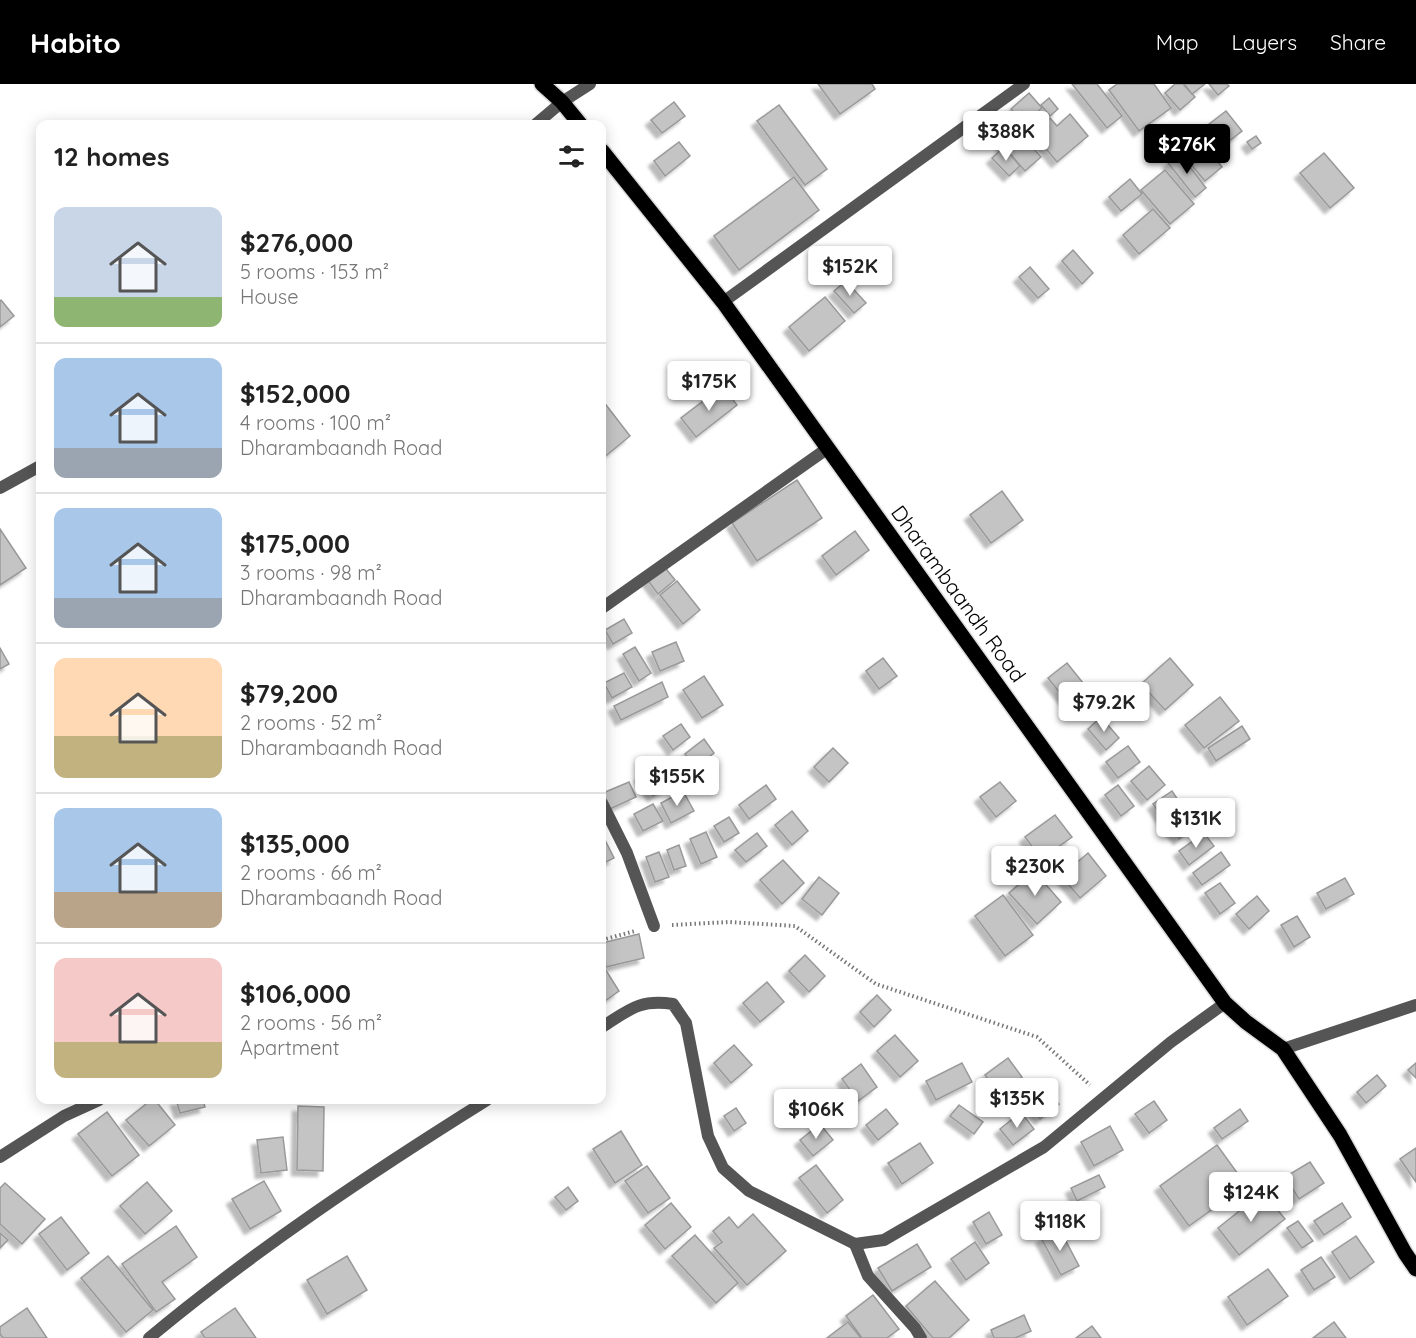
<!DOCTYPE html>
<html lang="en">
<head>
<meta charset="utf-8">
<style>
	body { margin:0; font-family:Quicksand,sans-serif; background:#f2f2f2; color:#222; height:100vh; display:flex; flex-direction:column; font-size:22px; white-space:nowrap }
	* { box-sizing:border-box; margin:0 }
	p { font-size:20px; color:#767676 }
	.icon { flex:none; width:33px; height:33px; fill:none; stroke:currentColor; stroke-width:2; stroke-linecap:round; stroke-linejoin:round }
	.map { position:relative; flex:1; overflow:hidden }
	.details { position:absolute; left:36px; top:36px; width:570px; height:984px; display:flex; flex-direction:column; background:#fff; border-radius:12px; box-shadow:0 3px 15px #0003 }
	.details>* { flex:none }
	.price { position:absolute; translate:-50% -51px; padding:0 14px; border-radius:6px; background:#fff; color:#222; font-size:20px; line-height:39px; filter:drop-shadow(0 2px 3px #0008) }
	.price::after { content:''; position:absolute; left:50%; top:36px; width:18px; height:14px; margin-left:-9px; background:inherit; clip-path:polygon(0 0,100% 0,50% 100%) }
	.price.current { background:#000; color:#fff }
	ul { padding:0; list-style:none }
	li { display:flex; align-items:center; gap:18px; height:150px; padding:0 18px }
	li+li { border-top:2px solid #e0e0e0 }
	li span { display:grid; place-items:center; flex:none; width:168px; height:120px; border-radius:12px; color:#555 }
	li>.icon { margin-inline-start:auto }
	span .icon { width:72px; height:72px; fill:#fffc; stroke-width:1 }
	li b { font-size:26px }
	h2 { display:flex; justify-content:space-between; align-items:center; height:72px; padding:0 18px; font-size:26px }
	header { display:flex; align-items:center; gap:36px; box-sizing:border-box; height:84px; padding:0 30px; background:#000; color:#fff }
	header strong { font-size:28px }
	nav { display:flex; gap:33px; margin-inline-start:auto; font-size:21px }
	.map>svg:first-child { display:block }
	.building { fill:#c4c4c4; stroke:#999; stroke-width:1.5; filter:url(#shadow) }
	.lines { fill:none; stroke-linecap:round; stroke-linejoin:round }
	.primary-casing { stroke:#dbdbdb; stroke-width:18 }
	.path { stroke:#777; stroke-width:4; stroke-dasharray:1.5 3; stroke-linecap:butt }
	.street { stroke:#555; stroke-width:12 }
	.primary { stroke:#000; stroke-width:15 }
	.labels { text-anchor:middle; stroke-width:6; stroke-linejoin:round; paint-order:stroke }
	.street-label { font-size:21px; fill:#000; stroke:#fff }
</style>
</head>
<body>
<header>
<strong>Habito</strong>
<nav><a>Map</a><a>Layers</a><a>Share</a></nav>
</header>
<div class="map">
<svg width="1416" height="1254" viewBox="0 0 1416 1254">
	<defs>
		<filter id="shadow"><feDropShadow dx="-5.5" dy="5.5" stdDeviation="1.5" flood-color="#0004"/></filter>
	</defs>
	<rect width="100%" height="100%" fill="#fff"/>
	<g class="building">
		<polygon points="818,0 872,0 875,5 840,30"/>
		<polygon points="1072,0 1097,0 1122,32 1107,44"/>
		<polygon points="1117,0 1154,0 1171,24 1139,47 1109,6"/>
		<polygon points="1175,0 1183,0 1195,13 1180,26 1165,9"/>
		<polygon points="1184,0 1205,0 1192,10"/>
		<polygon points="1209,0 1227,0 1229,2 1218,11"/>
		<polygon points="1029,9 1042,24 1024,39 1011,25"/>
		<polygon points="1049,14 1058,25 1050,32 1041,21"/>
		<polygon points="674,18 685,32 662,49 651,36"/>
		<polygon points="779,21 827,85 805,101 757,37"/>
		<polygon points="1226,27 1242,47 1215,68 1199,48"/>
		<polygon points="1070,30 1088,52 1057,78 1033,49 1050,34 1057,42"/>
		<polygon points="1012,40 1041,73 1025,87 996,54"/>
		<polygon points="1196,51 1222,83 1205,97 1178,65"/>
		<polygon points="1256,52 1261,59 1252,65 1247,58"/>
		<polygon points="679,58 690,72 665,92 654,77"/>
		<polygon points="1004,63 1020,82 1009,92 992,74"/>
		<polygon points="1324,69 1354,104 1330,124 1300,89"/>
		<polygon points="1180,70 1206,104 1195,113 1168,79"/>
		<polygon points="1165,86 1194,120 1170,140 1141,106"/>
		<polygon points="794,93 819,126 739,186 714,152"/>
		<polygon points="1130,95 1142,110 1121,127 1109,113"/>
		<polygon points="1153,125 1170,144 1139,170 1123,151"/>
		<polygon points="1073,166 1093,189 1082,200 1062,177"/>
		<polygon points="1030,183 1049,205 1038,214 1019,193"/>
		<polygon points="846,197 866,219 854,229 834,207"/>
		<polygon points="825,213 845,237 809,267 789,243"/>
		<polygon points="1,216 14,232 0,243 0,217"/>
		<polygon points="723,302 737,321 696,353 681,334"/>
		<polygon points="603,317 630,352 602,375 602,319"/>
		<polygon points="797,396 822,434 757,477 732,439"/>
		<polygon points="1002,407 1023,436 991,459 970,431"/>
		<polygon points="0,445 26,484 0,501"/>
		<polygon points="855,447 869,466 836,491 822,472"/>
		<polygon points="663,481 675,496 658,510 646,494"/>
		<polygon points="677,497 700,526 683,540 660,511"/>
		<polygon points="624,535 632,549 613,560 605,546"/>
		<polygon points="676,558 684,577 660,587 652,568"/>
		<polygon points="635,563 651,589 639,597 623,570"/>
		<polygon points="0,564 9,580 0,585"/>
		<polygon points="883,574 897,592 879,605 866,587"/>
		<polygon points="1170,574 1193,601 1165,626 1141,600"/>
		<polygon points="1067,579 1087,604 1068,619 1048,594"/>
		<polygon points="624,589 632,603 612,614 604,599"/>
		<polygon points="704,592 723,621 702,634 683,606"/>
		<polygon points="662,598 668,613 621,636 614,622"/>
		<polygon points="1220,613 1239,637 1204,664 1185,641"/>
		<polygon points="1101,633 1119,654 1106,666 1088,645"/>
		<polygon points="681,640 690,653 673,666 663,652"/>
		<polygon points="1242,642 1250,655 1216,677 1208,664"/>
		<polygon points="704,655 714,669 695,684 685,670"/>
		<polygon points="1128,662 1140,678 1118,694 1106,678"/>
		<polygon points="833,664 848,679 829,698 814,683"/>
		<polygon points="655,682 668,703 653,712 640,692"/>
		<polygon points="1149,682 1165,701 1147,716 1131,697"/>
		<polygon points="629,698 636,713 610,725 603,709"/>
		<polygon points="1000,698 1016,717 996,733 980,713"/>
		<polygon points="766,701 776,715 749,735 739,721"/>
		<polygon points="1118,701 1134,722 1121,732 1105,711"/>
		<polygon points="683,707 694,727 671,739 661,719"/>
		<polygon points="1172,707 1184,725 1165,738 1153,720"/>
		<polygon points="653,720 663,737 643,747 634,730"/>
		<polygon points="792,727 808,747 792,761 775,741"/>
		<polygon points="1189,730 1197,741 1179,755 1170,744"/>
		<polygon points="1055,731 1072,753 1041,775 1025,753"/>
		<polygon points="729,733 739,749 724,758 714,742"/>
		<polygon points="706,748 717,773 701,780 690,755"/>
		<polygon points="757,749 767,762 746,778 735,766"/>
		<polygon points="1204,749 1214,762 1189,781 1179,767"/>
		<polygon points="602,750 614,774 602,780"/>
		<polygon points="679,761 686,782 674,786 667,766"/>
		<polygon points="659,768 669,793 655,798 646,773"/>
		<polygon points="1221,768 1230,781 1202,801 1193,789"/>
		<polygon points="1088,769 1106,792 1080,814 1061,792"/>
		<polygon points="783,776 804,799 782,820 760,796"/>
		<polygon points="1034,787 1061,818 1037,840 1009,809"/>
		<polygon points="819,793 839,809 822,831 802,815"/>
		<polygon points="1345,794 1354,810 1326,825 1317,809"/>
		<polygon points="1220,799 1235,819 1220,830 1205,809"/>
		<polygon points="1003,811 1033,851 1005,872 975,832"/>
		<polygon points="1257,812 1269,827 1249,845 1236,830"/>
		<polygon points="1297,832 1310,853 1294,863 1281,841"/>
		<polygon points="639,850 644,874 606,883 602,859"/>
		<polygon points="805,871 825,892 809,908 789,887"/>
		<polygon points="602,880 619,907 602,919"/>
		<polygon points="767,898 784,918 760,938 743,919"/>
		<polygon points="877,911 891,926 874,943 860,928"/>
		<polygon points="895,951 918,977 900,993 877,967"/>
		<polygon points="734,961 752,981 731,999 714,979"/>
		<polygon points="1008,974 1022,993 999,1010 985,991"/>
		<polygon points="962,979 972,998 936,1016 926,997"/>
		<polygon points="1416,979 1416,994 1408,986"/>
		<polygon points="861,980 877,1003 858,1017 842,995"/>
		<polygon points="1377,991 1386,1002 1366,1019 1357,1008"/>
		<polygon points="1047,1004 1059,1020 1040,1035 1028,1020"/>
		<polygon points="151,1016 155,1016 175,1041 149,1062 126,1036"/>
		<polygon points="176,1016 203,1016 205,1023 180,1029"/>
		<polygon points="1154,1017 1167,1036 1149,1049 1135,1030"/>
		<polygon points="959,1021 983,1038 974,1050 950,1032"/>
		<polygon points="298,1022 324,1023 323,1087 297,1086"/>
		<polygon points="736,1024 746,1039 734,1047 724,1032"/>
		<polygon points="886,1025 898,1040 878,1056 866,1041"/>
		<polygon points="1240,1025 1248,1037 1222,1055 1214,1044"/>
		<polygon points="107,1028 139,1071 112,1092 78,1050"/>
		<polygon points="1021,1028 1034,1045 1013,1061 1000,1045"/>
		<polygon points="820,1040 833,1056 813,1072 800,1056"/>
		<polygon points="1110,1042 1123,1066 1094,1082 1081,1058"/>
		<polygon points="621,1047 642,1081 615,1099 593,1065"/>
		<polygon points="283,1053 287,1086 261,1089 257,1056"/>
		<polygon points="920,1059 933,1079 902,1100 888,1079"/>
		<polygon points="1217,1061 1246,1101 1189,1142 1160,1102"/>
		<polygon points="1416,1064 1416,1098 1400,1075"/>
		<polygon points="1310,1078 1324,1099 1299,1115 1285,1093"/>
		<polygon points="816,1081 843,1116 827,1129 799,1094"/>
		<polygon points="647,1082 670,1114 648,1129 625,1097"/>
		<polygon points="1099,1091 1105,1103 1077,1117 1071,1104"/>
		<polygon points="264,1097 281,1127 250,1145 232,1115"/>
		<polygon points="147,1098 172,1127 145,1150 120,1122"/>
		<polygon points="5,1099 45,1135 22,1160 0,1140 0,1104"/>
		<polygon points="568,1103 578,1117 566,1126 555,1113"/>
		<polygon points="1263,1108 1285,1135 1239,1171 1218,1144"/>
		<polygon points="671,1119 691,1143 665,1165 645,1141"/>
		<polygon points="1342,1119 1351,1133 1324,1151 1314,1137"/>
		<polygon points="989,1128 1002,1151 986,1160 973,1138"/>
		<polygon points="753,1130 786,1167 747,1201 714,1164 722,1158 713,1147 729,1133 738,1144"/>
		<polygon points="61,1133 89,1169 67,1186 39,1150"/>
		<polygon points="1298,1137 1313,1157 1302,1164 1287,1144"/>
		<polygon points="176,1142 197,1173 162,1198 175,1215 156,1228 122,1180"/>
		<polygon points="1059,1144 1079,1182 1061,1191 1041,1154"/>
		<polygon points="0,1149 8,1156 0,1164"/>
		<polygon points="695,1151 738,1199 716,1219 672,1172"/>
		<polygon points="1356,1152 1374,1178 1350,1195 1332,1168"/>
		<polygon points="975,1158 989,1179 966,1196 951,1175"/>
		<polygon points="917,1160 931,1183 892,1207 878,1184"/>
		<polygon points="108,1172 153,1226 126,1248 81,1194"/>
		<polygon points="347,1172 367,1206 327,1230 307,1196"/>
		<polygon points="1321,1173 1335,1193 1314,1206 1301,1186"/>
		<polygon points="1268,1185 1288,1212 1247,1241 1228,1213"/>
		<polygon points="935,1197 969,1236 949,1254 933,1254 906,1222"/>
		<polygon points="873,1211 899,1245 887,1254 862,1254 846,1232"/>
		<polygon points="27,1224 47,1254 3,1254 0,1250 0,1243"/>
		<polygon points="235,1224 256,1254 205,1254 201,1248"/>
		<polygon points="1024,1231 1031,1247 1015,1254 994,1254 991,1246"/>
		<polygon points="848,1238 861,1254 827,1254"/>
		<polygon points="1334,1238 1346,1254 1313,1254"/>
		<polygon points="1092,1242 1101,1254 1076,1254"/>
	</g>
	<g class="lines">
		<g class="primary-casing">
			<g id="primary">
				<polyline points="542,0 562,18 580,40"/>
				<polyline points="602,67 723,218 1225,919 1246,938 1283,965 1340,1051 1405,1169 1416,1185"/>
			</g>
		</g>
		<g class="path">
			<polyline points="672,841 729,838 795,842 876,900 1037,953 1090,1001"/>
			<polyline points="602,856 635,847"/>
		</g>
		<g class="street">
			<polyline points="536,40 562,18 590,0"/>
			<polyline points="723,218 1024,0"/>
			<polyline points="0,404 40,382"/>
			<polyline points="602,524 828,364"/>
			<polyline points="602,719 627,769 654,842"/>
			<path d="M602 943C629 926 639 915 673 920L686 939 708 1052 723 1084 749 1107 855 1160 884 1156 1044 1063 1171 958 1225 919"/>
			<polyline points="1283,965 1416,921"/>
			<polyline points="0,1073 64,1032 99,1016"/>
			<polyline points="855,1160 868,1192 915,1244 921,1254"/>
			<path d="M149 1254C255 1166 370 1089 487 1016"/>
		</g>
		<use href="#primary" class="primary"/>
	</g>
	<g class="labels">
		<g class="street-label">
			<text transform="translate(958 510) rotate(54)" y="7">Dharambaandh Road</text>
		</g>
	</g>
</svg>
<b class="price" style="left:1006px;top:78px">$388K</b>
<b class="price current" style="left:1187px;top:91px">$276K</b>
<b class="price" style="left:850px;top:213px">$152K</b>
<b class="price" style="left:709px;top:328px">$175K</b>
<b class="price" style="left:1104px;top:649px">$79.2K</b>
<b class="price" style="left:677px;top:723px">$155K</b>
<b class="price" style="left:1196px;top:765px">$131K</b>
<b class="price" style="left:1035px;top:813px">$230K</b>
<b class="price" style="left:1017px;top:1045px">$135K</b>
<b class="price" style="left:816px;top:1056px">$106K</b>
<b class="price" style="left:1251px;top:1139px">$124K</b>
<b class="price" style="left:1060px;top:1168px">$118K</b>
<section class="details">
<h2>12 homes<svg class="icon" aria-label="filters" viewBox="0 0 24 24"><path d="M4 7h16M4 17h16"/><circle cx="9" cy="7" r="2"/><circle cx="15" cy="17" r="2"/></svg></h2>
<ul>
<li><span style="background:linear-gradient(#c9d6e8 75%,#8fb573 0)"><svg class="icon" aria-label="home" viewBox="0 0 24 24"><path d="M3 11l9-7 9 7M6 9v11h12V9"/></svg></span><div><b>$276,000</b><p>5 rooms · 153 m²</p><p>House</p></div></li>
<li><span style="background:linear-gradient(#a9c7e8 75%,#9aa5b1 0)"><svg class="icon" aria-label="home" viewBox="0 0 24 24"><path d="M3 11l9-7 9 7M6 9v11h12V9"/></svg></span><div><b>$152,000</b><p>4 rooms · 100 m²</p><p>Dharambaandh Road</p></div></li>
<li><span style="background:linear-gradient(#a9c7e8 75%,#9aa5b1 0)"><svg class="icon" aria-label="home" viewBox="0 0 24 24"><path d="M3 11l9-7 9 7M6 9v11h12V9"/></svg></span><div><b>$175,000</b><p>3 rooms · 98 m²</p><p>Dharambaandh Road</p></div></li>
<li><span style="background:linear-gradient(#ffd9b3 65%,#c2b280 0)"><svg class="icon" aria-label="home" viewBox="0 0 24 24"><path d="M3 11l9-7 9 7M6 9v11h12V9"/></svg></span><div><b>$79,200</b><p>2 rooms · 52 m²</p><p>Dharambaandh Road</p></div></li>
<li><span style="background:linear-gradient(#a9c7e8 70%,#b9a48a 0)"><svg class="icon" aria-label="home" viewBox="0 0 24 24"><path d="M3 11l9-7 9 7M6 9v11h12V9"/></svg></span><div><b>$135,000</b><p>2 rooms · 66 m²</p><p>Dharambaandh Road</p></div></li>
<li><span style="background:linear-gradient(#f6c9c9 70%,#c2b280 0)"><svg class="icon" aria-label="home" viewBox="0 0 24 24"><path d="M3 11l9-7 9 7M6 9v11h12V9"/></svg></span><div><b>$106,000</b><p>2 rooms · 56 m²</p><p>Apartment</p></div></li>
</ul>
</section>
</div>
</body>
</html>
